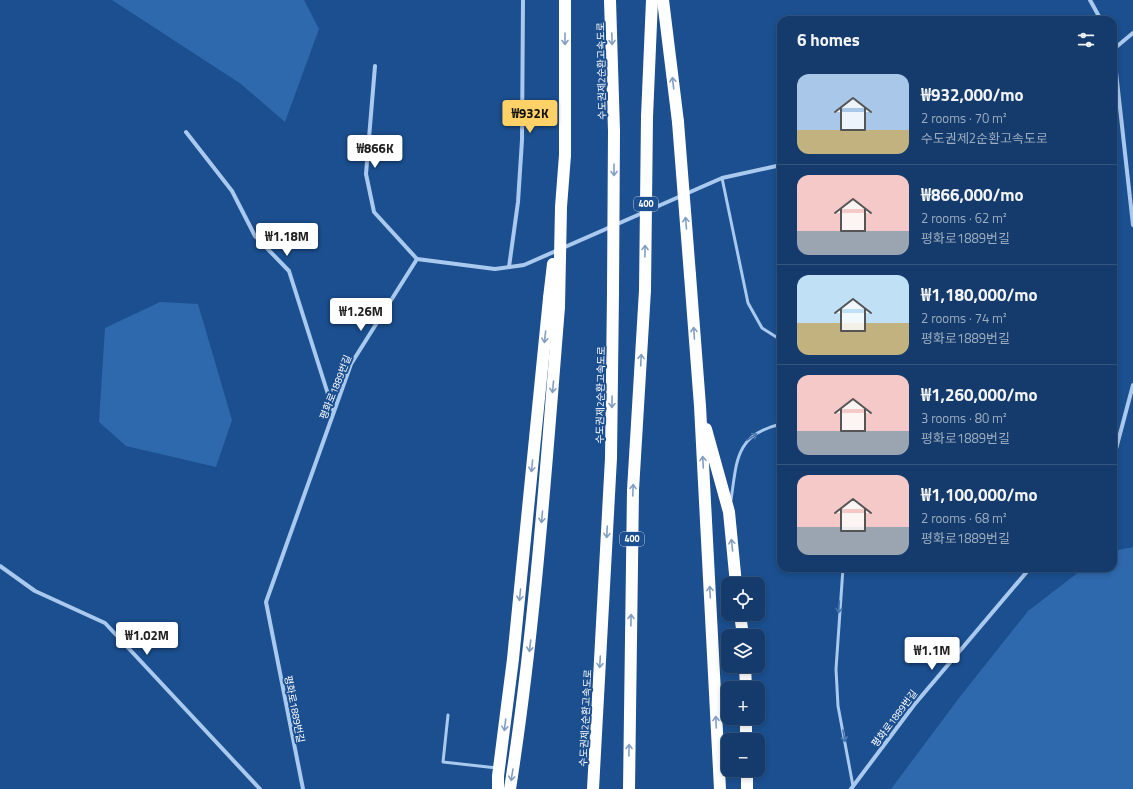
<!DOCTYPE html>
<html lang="en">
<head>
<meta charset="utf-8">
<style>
	body { margin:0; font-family:"Titillium Web","Noto Sans KR",sans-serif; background:#1d4271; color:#f1f3f6; height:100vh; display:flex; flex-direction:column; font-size:15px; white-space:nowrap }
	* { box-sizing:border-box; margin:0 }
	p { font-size:13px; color:#9dadc1 }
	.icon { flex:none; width:22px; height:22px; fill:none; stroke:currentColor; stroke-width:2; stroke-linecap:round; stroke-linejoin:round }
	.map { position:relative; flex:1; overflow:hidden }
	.side { position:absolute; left:777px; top:16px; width:340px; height:556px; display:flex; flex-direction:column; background:#143b6b; border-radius:12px; box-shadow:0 2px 6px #0003,0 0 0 1px #33557e }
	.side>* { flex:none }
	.buttons { position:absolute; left:721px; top:577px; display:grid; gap:8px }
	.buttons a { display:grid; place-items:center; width:44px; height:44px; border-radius:8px; background:#143b6b; box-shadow:0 2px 6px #0003,0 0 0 1px #33557e; font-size:20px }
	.price { position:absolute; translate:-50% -34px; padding:0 9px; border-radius:4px; background:#fff; color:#222; font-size:13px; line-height:26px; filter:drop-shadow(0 1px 2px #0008) }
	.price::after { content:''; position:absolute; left:50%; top:24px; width:12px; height:9px; margin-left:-6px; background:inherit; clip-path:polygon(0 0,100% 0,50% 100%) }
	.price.current { background:#ffd166; color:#111 }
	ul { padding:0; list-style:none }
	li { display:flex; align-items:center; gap:12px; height:100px; padding:0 20px }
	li+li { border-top:1px solid #33557e }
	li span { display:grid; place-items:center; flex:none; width:112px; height:80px; border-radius:12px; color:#555 }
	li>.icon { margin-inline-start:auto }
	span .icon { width:48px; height:48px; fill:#fffc; stroke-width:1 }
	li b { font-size:17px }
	h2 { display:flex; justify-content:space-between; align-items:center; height:48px; padding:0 20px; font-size:17px }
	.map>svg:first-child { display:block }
	.green { fill:#2e69ad }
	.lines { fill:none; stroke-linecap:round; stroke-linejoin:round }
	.service { stroke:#a9c9ee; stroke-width:3 }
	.minor { stroke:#a9c9ee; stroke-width:4 }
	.motorway { stroke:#fff; stroke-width:12 }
	.motorway-bridge { stroke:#fff; stroke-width:12 }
	.oneway { stroke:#829ec1 }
	.oneway2 { stroke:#4674ac }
	.labels { text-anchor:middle; stroke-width:4; stroke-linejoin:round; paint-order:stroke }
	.shield { fill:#1b4f8f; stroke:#bbcadd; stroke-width:1 }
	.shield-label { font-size:9px; font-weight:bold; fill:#fff }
	.street-label { font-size:10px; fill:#fff; stroke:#1b4f8f }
</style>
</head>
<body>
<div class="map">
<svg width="1133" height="789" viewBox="0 0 1133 789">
	<rect width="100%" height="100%" fill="#1b4f8f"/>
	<g class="green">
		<polygon points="112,0 304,0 319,29 285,122 241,84"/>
		<polygon points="160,302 198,304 232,420 216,467 126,446 99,422 105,328"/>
		<polygon points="1133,547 1133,789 891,789 959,698 1028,611 1084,568 1113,568 1113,551"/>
	</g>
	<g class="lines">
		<g class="service">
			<polyline points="722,178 748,303 762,328 781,340"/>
			<path d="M731 500C737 460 735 435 781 424"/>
			<polyline points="843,568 836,669 838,706 853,786"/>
			<polyline points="448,715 443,762 497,768"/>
		</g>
		<g class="minor">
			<polyline points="1090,0 1101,20"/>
			<polyline points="1113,45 1133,225"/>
			<polyline points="1115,48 1133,33"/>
			<polyline points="375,66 366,174 374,212 417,259"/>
			<polyline points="186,132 232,191 255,236 289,271 333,410"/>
			<polyline points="509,267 518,202 522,140 523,0"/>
			<polyline points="1113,454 1116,449 1133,385"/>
			<polyline points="0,566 35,591 105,623 260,789"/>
			<polyline points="303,789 266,602 351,364 417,259 495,269 524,265 722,178 781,165"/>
			<polyline points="851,789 914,705 1030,568"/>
		</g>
		<g class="motorway">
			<polyline points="610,0 614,131"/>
			<polyline points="663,0 678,122"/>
			<polyline points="647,117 652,0"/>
			<polyline points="565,155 565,0"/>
			<polyline points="690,275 700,406 720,789"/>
			<polyline points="706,429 729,512 736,584"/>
			<polyline points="740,614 743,636"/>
			<polyline points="745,666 746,688"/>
			<polyline points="746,718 746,740"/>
			<polyline points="747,770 747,789"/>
			<polyline points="498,789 498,776 513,659 549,298"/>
			<path d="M510 789C535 629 546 468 559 307"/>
			<polyline points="593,789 611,458 613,293"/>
			<polyline points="629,789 633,490 645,290"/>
		</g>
		<g class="motorway-bridge">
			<polyline points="678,122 690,275"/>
			<polyline points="645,290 647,117"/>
			<polyline points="613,293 614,131"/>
			<polyline points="549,298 553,264"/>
			<polyline points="559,307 561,207 565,155"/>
		</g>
	</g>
	<defs><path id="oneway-shaft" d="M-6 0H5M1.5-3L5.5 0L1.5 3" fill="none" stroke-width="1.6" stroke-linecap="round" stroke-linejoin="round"/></defs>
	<g class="oneway">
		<use href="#oneway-shaft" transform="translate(565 39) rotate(90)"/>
		<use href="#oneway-shaft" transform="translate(612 39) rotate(88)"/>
		<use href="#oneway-shaft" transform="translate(673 83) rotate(-97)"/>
		<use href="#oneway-shaft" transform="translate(614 170) rotate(90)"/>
		<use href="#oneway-shaft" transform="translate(686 223) rotate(-95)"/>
		<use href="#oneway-shaft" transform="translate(645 251) rotate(-89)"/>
		<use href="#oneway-shaft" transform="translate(694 333) rotate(-94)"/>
		<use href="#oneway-shaft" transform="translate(545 337) rotate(96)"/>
		<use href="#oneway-shaft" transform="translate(641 360) rotate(-87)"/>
		<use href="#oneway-shaft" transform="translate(553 387) rotate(95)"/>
		<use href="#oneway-shaft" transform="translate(612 402) rotate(91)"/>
		<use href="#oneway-shaft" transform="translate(703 462) rotate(-93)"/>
		<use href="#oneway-shaft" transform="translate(532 466) rotate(96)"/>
		<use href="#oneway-shaft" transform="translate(633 490) rotate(-88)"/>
		<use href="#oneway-shaft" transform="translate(542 517) rotate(95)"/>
		<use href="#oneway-shaft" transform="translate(607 532) rotate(93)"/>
		<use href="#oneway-shaft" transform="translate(732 545) rotate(-96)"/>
		<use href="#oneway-shaft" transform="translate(710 592) rotate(-93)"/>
		<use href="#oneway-shaft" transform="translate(520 595) rotate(96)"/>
		<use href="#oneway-shaft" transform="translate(631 620) rotate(-89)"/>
		<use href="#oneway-shaft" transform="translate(530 646) rotate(97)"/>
		<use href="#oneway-shaft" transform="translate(600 662) rotate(93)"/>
		<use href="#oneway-shaft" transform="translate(716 722) rotate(-93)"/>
		<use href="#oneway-shaft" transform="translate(505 725) rotate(97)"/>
		<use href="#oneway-shaft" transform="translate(629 750) rotate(-89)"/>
		<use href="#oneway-shaft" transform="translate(512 775) rotate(99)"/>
	</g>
	<g class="oneway2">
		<use href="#oneway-shaft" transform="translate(752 437) rotate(-32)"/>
		<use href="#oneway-shaft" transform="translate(839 607) rotate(93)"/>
		<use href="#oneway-shaft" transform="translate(844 736) rotate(80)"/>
	</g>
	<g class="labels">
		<g class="shield">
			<rect x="634" y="197" width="24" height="14" rx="3"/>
			<rect x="620" y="532" width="24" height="14" rx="3"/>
		</g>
		<g class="shield-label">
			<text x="646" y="207">400</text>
			<text x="632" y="542">400</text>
		</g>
		<g class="street-label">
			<text transform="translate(601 71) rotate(-91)" y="4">수도권제2순환고속도로</text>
			<text transform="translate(335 387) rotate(-68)" y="4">평화로1889번길</text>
			<text transform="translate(600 395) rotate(-89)" y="4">수도권제2순환고속도로</text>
			<text transform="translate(295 709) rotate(79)" y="4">평화로1889번길</text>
			<text transform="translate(585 718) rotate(-87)" y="4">수도권제2순환고속도로</text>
			<text transform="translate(894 718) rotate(-53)" y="4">평화로1889번길</text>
		</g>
	</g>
</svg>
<div class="buttons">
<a><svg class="icon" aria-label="locate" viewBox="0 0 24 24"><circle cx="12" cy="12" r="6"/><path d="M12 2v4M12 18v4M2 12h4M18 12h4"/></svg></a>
<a><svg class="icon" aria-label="layers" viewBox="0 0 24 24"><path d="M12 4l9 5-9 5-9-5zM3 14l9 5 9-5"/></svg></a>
<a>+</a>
<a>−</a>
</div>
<b class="price current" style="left:530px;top:134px">₩932K</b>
<b class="price" style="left:375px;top:169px">₩866K</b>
<b class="price" style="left:287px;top:257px">₩1.18M</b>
<b class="price" style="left:361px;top:332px">₩1.26M</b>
<b class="price" style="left:147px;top:656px">₩1.02M</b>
<b class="price" style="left:932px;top:671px">₩1.1M</b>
<section class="side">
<h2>6 homes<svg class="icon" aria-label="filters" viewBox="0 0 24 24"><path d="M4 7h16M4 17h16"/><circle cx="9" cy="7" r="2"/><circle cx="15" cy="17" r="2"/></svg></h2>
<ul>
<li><span style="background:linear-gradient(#a9c7e8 70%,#c2b280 0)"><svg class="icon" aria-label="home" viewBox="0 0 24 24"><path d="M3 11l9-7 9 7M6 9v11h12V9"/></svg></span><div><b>₩932,000/mo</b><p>2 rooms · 70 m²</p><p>수도권제2순환고속도로</p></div></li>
<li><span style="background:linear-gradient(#f6c9c9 70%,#9aa5b1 0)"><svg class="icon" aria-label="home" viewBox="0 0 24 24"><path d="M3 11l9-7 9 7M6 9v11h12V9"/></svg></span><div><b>₩866,000/mo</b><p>2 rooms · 62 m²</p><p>평화로1889번길</p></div></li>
<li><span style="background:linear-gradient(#bfe0f5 60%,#c2b280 0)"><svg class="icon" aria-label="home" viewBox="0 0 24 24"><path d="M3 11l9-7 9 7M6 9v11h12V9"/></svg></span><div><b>₩1,180,000/mo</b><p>2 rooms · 74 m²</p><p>평화로1889번길</p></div></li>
<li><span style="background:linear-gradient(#f6c9c9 70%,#9aa5b1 0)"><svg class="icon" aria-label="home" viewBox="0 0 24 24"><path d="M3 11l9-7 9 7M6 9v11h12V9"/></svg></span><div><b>₩1,260,000/mo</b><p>3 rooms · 80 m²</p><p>평화로1889번길</p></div></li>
<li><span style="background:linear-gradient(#f6c9c9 65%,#9aa5b1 0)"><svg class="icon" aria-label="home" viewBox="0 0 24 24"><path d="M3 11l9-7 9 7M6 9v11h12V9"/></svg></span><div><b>₩1,100,000/mo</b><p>2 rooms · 68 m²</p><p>평화로1889번길</p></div></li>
</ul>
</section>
</div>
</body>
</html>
